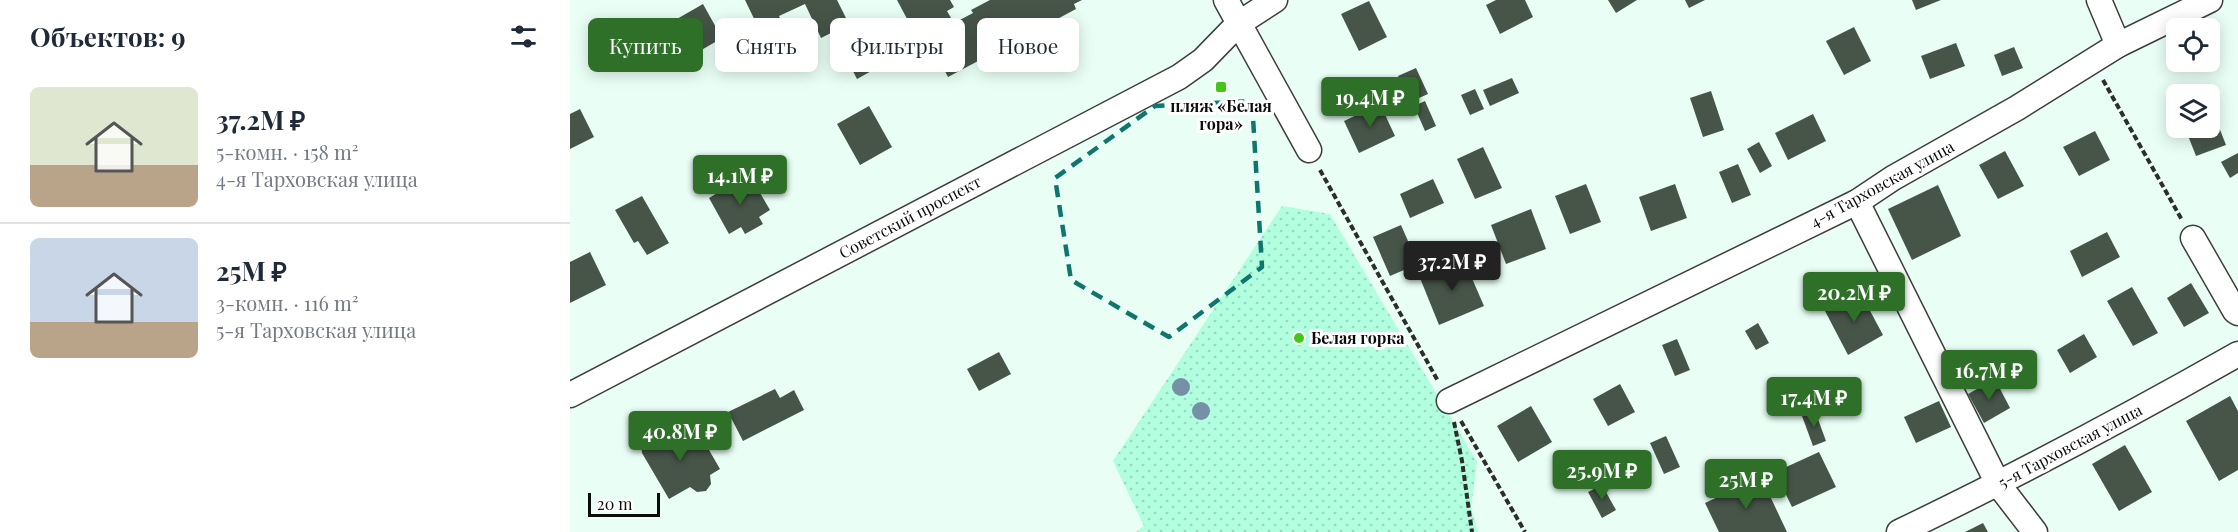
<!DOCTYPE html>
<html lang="ru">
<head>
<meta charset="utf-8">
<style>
	body { margin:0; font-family:"Playfair Display",serif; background:#f6f6f7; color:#1f2937; height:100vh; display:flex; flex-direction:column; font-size:22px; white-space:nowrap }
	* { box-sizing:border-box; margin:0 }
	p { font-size:20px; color:#747a83 }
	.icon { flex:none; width:33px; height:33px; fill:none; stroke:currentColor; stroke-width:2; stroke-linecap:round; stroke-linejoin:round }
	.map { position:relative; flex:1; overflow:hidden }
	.panel { display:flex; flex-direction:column; background:#fff; width:570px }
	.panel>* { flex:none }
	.top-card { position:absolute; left:18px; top:18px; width:570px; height:54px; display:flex; gap:12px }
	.controls { position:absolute; left:1596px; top:18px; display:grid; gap:12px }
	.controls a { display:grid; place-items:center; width:54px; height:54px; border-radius:9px; background:#fff; box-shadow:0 3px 15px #0003; font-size:30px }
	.scale { position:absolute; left:18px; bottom:15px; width:72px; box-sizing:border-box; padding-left:6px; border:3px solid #0b0b0b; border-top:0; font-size:16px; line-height:21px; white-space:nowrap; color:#0b0b0b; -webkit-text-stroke:4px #fff; paint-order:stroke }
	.price { position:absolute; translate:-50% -51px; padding:0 14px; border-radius:6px; background:#2f7029; color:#fff; font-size:20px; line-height:39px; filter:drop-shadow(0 2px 3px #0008) }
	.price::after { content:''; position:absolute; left:50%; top:36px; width:18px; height:14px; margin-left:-9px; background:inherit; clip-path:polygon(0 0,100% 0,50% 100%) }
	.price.selected { background:#222; color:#fff }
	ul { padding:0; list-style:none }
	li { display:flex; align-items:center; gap:18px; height:150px; padding:0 30px }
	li+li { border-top:2px solid #e0e1e3 }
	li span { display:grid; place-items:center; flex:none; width:168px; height:120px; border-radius:9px; color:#555 }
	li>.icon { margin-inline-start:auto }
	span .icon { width:72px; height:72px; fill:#fffc; stroke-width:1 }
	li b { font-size:26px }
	h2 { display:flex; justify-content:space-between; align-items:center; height:72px; padding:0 30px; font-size:26px }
	.tag { padding:0 21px; border-radius:9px; background:#fff; box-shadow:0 3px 15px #0003; font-size:21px; line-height:54px }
	.tag.selected { background:#2f7029; color:#fff }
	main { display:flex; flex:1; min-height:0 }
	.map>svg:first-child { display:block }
	.sand { fill:url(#sand-dots) }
	.building { fill:#475549 }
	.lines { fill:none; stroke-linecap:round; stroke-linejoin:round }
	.minor-casing { stroke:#3e3e3e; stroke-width:27 }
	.path { stroke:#2d2d2d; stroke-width:4; stroke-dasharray:6 3; stroke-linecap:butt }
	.minor { stroke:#fff; stroke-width:24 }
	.tree { fill:#7691a7 }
	.marked { fill:none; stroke:#0f766e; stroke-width:4.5; stroke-dasharray:12 8; stroke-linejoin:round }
	.poi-dot { fill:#42c618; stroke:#fff; stroke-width:2 }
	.labels { text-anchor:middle; stroke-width:6; stroke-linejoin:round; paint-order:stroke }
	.poi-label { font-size:16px; font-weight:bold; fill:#0b0b0b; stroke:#fff }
	.street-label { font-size:16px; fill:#0b0b0b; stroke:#fff }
</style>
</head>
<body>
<main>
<section class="panel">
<h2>Объектов: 9<svg class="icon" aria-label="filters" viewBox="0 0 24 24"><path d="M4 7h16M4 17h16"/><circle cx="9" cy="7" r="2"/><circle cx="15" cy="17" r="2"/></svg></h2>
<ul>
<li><span style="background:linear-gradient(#dfe7d0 65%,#b9a48a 0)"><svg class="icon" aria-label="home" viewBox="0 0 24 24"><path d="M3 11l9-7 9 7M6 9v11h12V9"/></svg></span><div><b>37.2M ₽</b><p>5-комн. · 158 m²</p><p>4-я Тарховская улица</p></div></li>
<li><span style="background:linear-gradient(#c9d6e8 70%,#b9a48a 0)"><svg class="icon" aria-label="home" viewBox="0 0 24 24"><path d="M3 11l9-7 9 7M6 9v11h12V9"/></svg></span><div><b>25M ₽</b><p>3-комн. · 116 m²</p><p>5-я Тарховская улица</p></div></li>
</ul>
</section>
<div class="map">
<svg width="1668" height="532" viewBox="0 0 1668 532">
	<defs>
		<pattern id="sand-dots" width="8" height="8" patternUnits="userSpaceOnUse" patternTransform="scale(1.5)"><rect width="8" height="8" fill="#b1ffdf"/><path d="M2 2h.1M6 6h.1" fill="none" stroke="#97d9be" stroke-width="1.8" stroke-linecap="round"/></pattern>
	</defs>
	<rect width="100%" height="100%" fill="#e9fff6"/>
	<polygon class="sand" points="712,206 760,214 907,462 901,508 908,532 566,532 574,526 543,461"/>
	<g class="building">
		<polygon points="175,0 267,0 279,24 251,38 235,4 209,16 227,54 206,64"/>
		<polygon points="327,0 380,0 384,7 377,11 384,23 403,13 401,10 420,0 512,0 504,4 506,9 378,77 368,58 360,62"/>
		<polygon points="926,0 955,0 963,17 930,34 916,5"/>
		<polygon points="1038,0 1067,0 1046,13"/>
		<polygon points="1115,0 1135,0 1119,8"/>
		<polygon points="1342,0 1371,0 1346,10"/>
		<polygon points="799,1 817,37 789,51 771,14"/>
		<polygon points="133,4 152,38 99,69 79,35"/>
		<polygon points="1284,27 1301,61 1274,75 1256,41"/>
		<polygon points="291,41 305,69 287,79 272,50"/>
		<polygon points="1386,43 1395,66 1360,79 1351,56"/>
		<polygon points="1444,47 1453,68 1432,76 1424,55"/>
		<polygon points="846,68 858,94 840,102 828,76"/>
		<polygon points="942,78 949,93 920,106 913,90"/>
		<polygon points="905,89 914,109 900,115 891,95"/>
		<polygon points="1141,91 1154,130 1133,137 1120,98"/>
		<polygon points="855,101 866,126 855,131 844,106"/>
		<polygon points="810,104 825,136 789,153 774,121"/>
		<polygon points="299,106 322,147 290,165 267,124"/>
		<polygon points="10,109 24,137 0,149 0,114"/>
		<polygon points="1643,112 1656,145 1626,156 1615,128 1640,128 1640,113"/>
		<polygon points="1243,114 1256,141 1218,160 1205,133"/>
		<polygon points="1525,131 1540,160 1509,176 1493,147"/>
		<polygon points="1189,142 1202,166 1190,173 1177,149"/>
		<polygon points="913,147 932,188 905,199 887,159"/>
		<polygon points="1435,151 1454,186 1428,199 1409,165"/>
		<polygon points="1668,153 1668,173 1660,178 1651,162"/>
		<polygon points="1168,164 1181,195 1162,203 1149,172"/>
		<polygon points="179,174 200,210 189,217 193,224 175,234 171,227 159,234 139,198"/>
		<polygon points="863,179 874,203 840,218 830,194"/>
		<polygon points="1016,184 1031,222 1000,234 985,196"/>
		<polygon points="1105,184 1117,218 1081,231 1069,197"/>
		<polygon points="1368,185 1391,236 1342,260 1318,209"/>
		<polygon points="72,196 99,243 77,255 68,241 64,243 45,210"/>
		<polygon points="961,209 976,249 936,264 921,225"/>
		<polygon points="831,225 848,264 820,276 803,237"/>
		<polygon points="1537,232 1550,257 1512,277 1500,251"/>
		<polygon points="20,252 36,285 0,303 0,262"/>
		<polygon points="894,260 914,306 869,325 850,278"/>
		<polygon points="1621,283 1639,313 1614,327 1597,298"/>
		<polygon points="1562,287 1588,333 1563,346 1537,301"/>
		<polygon points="1290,292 1313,335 1278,355 1255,311"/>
		<polygon points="1188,323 1199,343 1186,350 1175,331"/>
		<polygon points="1514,334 1527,357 1500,373 1487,350"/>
		<polygon points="1107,339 1120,370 1105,376 1092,345"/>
		<polygon points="429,352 441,374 409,391 397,369"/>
		<polygon points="1425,379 1440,408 1414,423 1398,394"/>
		<polygon points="1050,384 1065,412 1038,426 1023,399"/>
		<polygon points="205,389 210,398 224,390 234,410 173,441 158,412"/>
		<polygon points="1660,396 1668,411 1668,470 1649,481 1616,421"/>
		<polygon points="1369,401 1381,427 1346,443 1334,417"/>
		<polygon points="961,406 982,442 948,462 927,426"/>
		<polygon points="1245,411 1256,441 1243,446 1232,416"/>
		<polygon points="124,424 150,469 140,475 141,484 136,491 127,492 120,487 99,499 72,453 71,444 74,439 82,435 86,435 94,441"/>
		<polygon points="1096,436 1110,467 1094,474 1080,443"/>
		<polygon points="1555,445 1582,492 1549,511 1522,464"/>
		<polygon points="1249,452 1266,487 1222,507 1205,472"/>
		<polygon points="1191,477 1217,532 1149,532 1135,503"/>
		<polygon points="1032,485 1046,510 1032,518 1018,492"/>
		<polygon points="1413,523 1418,532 1395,532"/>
	</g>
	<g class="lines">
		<g class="minor-casing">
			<g id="minor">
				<polyline points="656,0 739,150"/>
				<polyline points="1529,0 1548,45"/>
				<polyline points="1287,202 1428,484 1465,532"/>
				<polyline points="1623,238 1665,311 1668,313"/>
				<polyline points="0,395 609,77 633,60 668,24 705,0"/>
				<polyline points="879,401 1287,202 1323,178 1447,108 1548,45 1640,0"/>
				<path d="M1329 532C1444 477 1557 417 1668 354"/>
			</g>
		</g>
		<g class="path">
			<polyline points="1533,80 1612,220"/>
			<polyline points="750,170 868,381"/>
			<polyline points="891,421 955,532"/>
			<polyline points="884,422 892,461 902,532"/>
		</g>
		<use href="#minor" class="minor"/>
	</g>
	<g class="tree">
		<circle cx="611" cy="387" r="9"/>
		<circle cx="631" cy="411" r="9"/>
	</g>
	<path class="marked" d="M682 101 692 267 599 337 501 280 485 178 585 106Z"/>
	<g class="poi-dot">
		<rect x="645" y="81" width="12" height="12" rx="3"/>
		<circle cx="729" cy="338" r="6"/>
	</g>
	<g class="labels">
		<g class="poi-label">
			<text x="651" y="112">пляж «Белая<tspan x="651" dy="18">гора»</tspan></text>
			<text x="741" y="344" text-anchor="start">Белая горка</text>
		</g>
		<g class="street-label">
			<text transform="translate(1312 184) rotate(-29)" y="6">4-я Тарховская улица</text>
			<text transform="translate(340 217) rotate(-28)" y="6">Советский проспект</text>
			<text transform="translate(1500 446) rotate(-28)" y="6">5-я Тарховская улица</text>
		</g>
	</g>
</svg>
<div class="controls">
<a><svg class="icon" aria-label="locate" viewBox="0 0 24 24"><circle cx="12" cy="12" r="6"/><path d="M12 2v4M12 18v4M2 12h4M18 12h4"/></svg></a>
<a><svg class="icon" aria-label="layers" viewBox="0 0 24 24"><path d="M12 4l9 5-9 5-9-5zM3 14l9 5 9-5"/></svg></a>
</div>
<div class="scale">20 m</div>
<b class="price" style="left:800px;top:128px">19.4M ₽</b>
<b class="price" style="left:170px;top:206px">14.1M ₽</b>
<b class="price selected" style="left:882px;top:292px">37.2M ₽</b>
<b class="price" style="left:1284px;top:323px">20.2M ₽</b>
<b class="price" style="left:1419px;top:401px">16.7M ₽</b>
<b class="price" style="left:1244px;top:428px">17.4M ₽</b>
<b class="price" style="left:110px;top:462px">40.8M ₽</b>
<b class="price" style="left:1032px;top:501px">25.9M ₽</b>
<b class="price" style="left:1176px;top:510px">25M ₽</b>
<div class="top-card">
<a class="tag selected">Купить</a>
<a class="tag">Снять</a>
<a class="tag">Фильтры</a>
<a class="tag">Новое</a>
</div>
</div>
</main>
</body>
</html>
